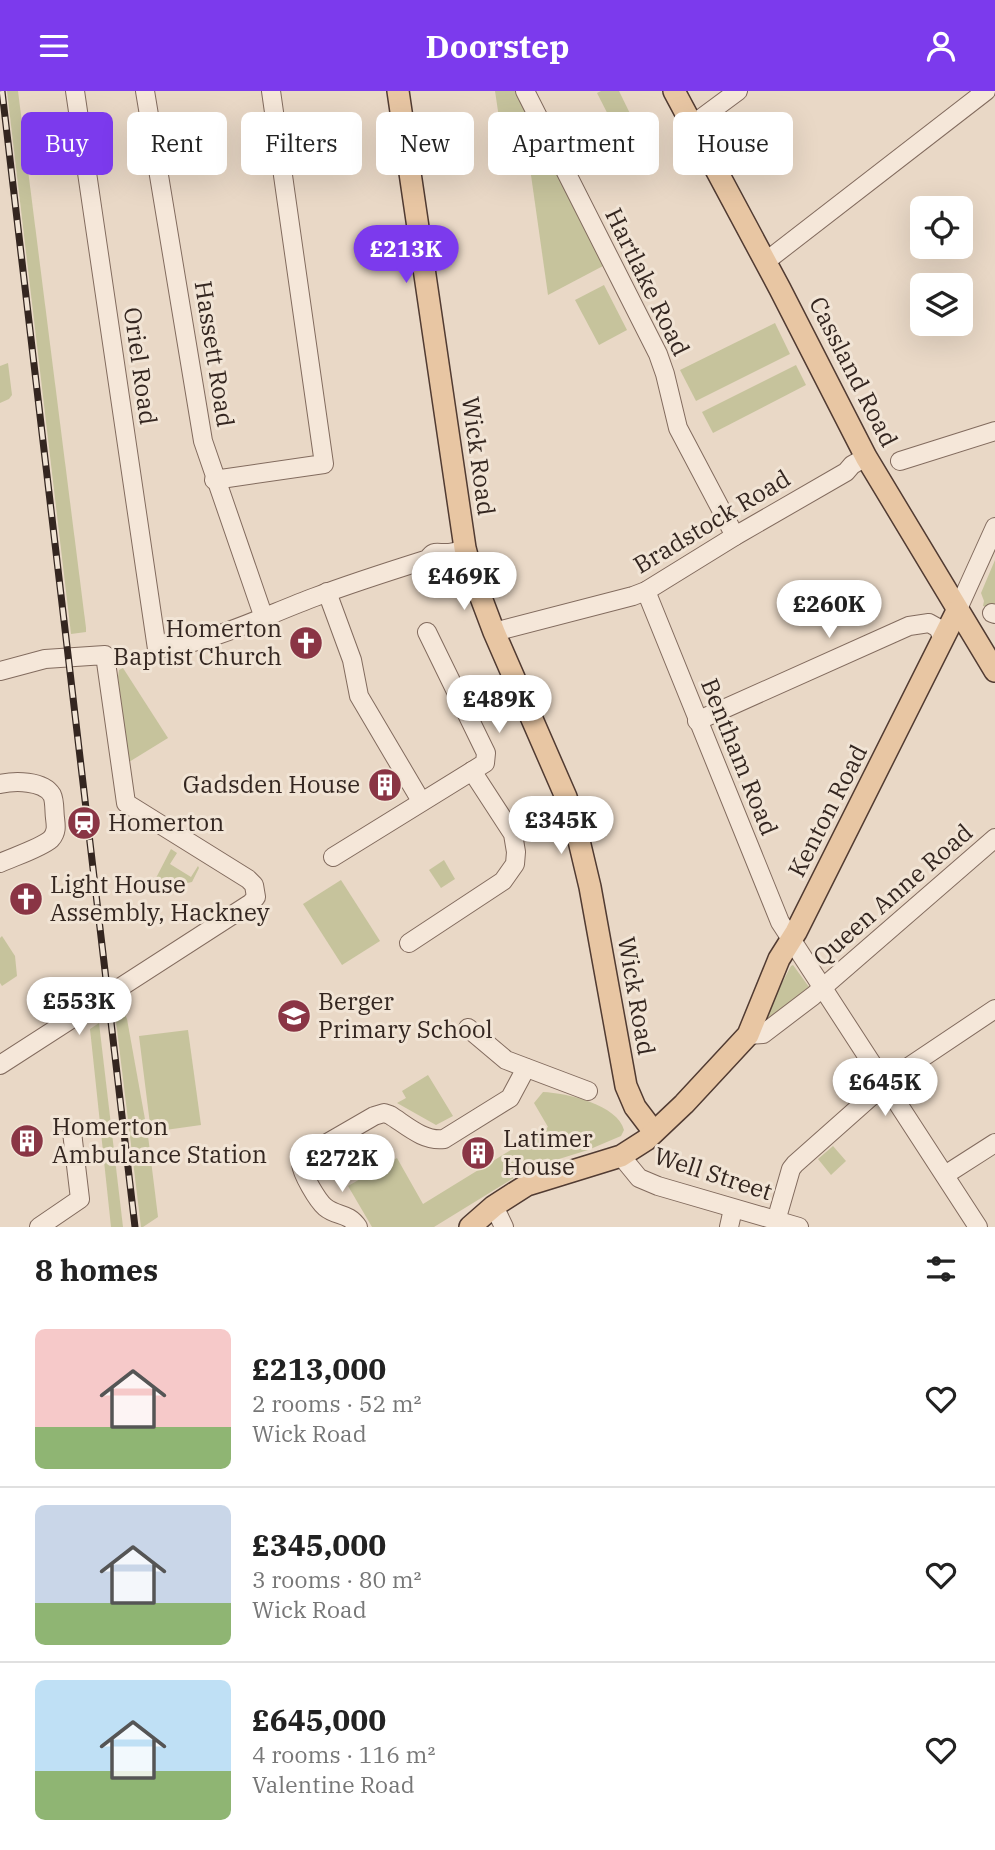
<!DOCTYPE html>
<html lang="en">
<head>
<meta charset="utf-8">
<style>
	body { margin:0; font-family:"IBM Plex Serif",serif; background:#f6f6f6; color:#222; height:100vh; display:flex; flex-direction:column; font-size:26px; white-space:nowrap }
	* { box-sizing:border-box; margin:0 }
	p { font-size:23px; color:#767676 }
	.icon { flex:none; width:38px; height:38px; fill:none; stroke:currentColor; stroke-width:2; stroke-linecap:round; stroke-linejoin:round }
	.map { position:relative; height:1136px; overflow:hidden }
	.side { display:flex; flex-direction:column; background:#fff; flex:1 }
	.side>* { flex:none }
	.top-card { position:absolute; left:21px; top:21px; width:954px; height:63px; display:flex; gap:14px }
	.buttons { position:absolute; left:910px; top:105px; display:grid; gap:14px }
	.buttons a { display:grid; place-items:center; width:63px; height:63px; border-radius:10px; background:#fff; box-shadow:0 7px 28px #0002; font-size:35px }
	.price { position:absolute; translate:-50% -60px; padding:0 16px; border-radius:24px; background:#fff; color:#222; font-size:23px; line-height:46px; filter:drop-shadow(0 2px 4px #0008) }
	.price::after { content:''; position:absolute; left:50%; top:42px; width:21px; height:16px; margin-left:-10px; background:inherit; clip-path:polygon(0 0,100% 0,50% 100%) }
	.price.selected { background:#7c3aed; color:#fff }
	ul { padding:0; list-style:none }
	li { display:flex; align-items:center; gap:21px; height:175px; padding:0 35px }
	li+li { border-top:2px solid #e0e0e0 }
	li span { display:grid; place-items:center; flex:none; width:196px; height:140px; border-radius:10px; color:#555 }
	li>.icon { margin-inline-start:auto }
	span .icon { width:84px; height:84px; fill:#fffc; stroke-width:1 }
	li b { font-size:30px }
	h2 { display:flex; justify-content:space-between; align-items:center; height:84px; padding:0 35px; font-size:30px }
	.tag { padding:0 24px; border-radius:10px; background:#fff; box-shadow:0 7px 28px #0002; font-size:24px; line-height:63px }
	.tag.selected { background:#7c3aed; color:#fff }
	header { display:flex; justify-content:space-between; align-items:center; height:91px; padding:0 35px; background:#7c3aed; color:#fff; font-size:32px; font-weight:700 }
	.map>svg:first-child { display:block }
	.green { fill:#c6c39c }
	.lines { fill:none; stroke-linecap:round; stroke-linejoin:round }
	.minor-casing { stroke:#826b5e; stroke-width:20 }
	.major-casing { stroke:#513b32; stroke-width:24 }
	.minor { stroke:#f5e7d9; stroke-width:18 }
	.major { stroke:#e8c6a3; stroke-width:21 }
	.rail-casing { stroke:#342620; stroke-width:7 }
	.rail { stroke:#f1e4d5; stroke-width:4.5; stroke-dasharray:13; stroke-linecap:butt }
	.labels { text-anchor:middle; stroke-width:6; stroke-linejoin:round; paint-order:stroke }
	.street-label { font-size:24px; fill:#342620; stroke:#f1e4d5 }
	.poi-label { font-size:24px; fill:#342620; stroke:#f1e4d5; text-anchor:start }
</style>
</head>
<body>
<header><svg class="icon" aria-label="menu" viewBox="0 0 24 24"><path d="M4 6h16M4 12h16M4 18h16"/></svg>Doorstep<svg class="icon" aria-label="person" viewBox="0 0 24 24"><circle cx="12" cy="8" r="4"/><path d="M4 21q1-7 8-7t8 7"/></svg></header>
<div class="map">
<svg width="995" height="1136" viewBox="0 0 995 1136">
	<rect width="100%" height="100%" fill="#e9d8c6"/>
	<g class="green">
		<polygon points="7,0 18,0 86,537 86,541 71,543"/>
		<polygon points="495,0 515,0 536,43 533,50 519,59 514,72 506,74"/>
		<polygon points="601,0 619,0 639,41 621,49 597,2"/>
		<polygon points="543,61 548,65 603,175 548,204 529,70 533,64"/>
		<polygon points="604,194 627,239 599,254 575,209"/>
		<polygon points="775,232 790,263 696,310 680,279"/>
		<polygon points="8,272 12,304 9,308 0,312 0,275"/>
		<polygon points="796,274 806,294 713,342 702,321"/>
		<polygon points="995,469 995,517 983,515 984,510 981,502"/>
		<polygon points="123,577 168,647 129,671 118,586 119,579"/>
		<polygon points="171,758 177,762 170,773 191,786 198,775 199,777 192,791 173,795 165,803 161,802 156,787"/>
		<polygon points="444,769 455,788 441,797 429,779"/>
		<polygon points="341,789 380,850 342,874 303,813"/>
		<polygon points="2,845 15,865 17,885 2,895 0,892 0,847"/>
		<polygon points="793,874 809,896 759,935 791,875"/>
		<polygon points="122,918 127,928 148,1045 158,1126 143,1136 141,1136 115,922"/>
		<polygon points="99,932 123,1136 111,1136 90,938"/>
		<polygon points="188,939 201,1034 151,1041 139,945"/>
		<polygon points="428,984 453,1025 436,1034 397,1012 406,1007 402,1000"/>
		<path d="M543 1001C567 1002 618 1014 624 1039L621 1045 588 1059 530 1077 434 1136H372L348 1095 397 1067 423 1113 548 1036 534 1012Z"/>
		<polygon points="833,1055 846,1070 831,1084 818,1068"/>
	</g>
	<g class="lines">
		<g class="minor-casing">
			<g id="minor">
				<path d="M75 0 157 558C212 552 264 525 315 506 352 492 390 480 428 468 434 458 438 463 448 462 453 462 460 459 465 457"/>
				<polyline points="145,0 203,350 264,527"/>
				<polyline points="525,0 658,263 665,283 678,337 735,445"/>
				<polyline points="692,34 738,0"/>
				<polyline points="765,171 986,0"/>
				<polyline points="900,370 995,340"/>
				<polyline points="214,389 324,373 271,0"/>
				<polyline points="646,500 780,831 978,1136"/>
				<polyline points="327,501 352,569 359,605 421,710"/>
				<polyline points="957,520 995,436"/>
				<polyline points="992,522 995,523"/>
				<polyline points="494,541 633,505 646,500 735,445 846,381 852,374 866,366"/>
				<polyline points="0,580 45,568 105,564 126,712 248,788 254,794 256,806 251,812 0,974"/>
				<polyline points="697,630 909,535 929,532 938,537 943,548"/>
				<path d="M0 693C14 690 43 689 52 704 55 710 54 720 55 727 56 735 57 741 51 748 41 757 13 766 0 772"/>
				<polyline points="333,766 485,672 486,662 427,541"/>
				<polyline points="409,852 503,790 515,773 516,761 513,743 472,680"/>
				<polyline points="468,937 506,969 588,1000"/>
				<polyline points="748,944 763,943 813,905 995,747"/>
				<polyline points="621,1065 639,1087 658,1095 799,1136"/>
				<polyline points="945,1084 995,1052"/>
				<polyline points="494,1115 504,1136"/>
				<polyline points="776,1130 791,1078 795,1073 892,987 995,918"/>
				<polyline points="39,1136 80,1108 72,1041"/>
				<path d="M358 1136C348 1121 337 1126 325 1116 317 1109 302 1083 301 1073L310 1062 374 1025 384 1022 390 1024C406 1034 424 1051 444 1048L510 1007 526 977"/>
				<polyline points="729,1136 733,1118"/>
			</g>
		</g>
		<g class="major-casing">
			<g id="major">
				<polyline points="398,0 465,457 471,480 494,541 566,706 575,733 590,796 626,995 635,1016 654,1041"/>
				<polyline points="674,0 780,198 866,366 995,580"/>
				<polyline points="470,1136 494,1115 527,1094 621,1065 646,1049 684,1013 748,944 779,868 796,841 957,520"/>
			</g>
		</g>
		<use href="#minor" class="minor"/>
		<use href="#major" class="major"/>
		<g class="rail-casing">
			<polyline id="rail" points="2,0 135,1136"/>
		</g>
		<use href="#rail" class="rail"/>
	</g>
	<defs>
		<g id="church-disc" transform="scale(1.75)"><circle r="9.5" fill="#8a3545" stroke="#f1e4d5"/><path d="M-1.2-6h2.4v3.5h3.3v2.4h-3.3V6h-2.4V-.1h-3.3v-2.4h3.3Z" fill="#fff"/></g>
		<g id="building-disc" transform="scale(1.75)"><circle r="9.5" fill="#8a3545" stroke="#f1e4d5"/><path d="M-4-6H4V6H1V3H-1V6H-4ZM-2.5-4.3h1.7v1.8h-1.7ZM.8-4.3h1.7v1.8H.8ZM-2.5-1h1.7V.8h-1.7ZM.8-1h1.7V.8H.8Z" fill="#fff"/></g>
		<g id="station-disc" transform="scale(1.75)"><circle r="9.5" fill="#8a3545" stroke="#f1e4d5"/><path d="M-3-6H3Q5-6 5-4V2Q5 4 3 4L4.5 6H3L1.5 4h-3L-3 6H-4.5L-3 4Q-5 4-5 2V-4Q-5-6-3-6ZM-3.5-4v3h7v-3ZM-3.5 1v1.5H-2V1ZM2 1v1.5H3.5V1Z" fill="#fff"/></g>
		<g id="school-disc" transform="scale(1.75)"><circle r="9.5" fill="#8a3545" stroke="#f1e4d5"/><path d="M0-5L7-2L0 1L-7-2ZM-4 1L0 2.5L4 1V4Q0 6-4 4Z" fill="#fff"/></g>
	</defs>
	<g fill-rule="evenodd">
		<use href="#church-disc" x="306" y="552"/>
		<use href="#building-disc" x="385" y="694"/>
		<use href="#station-disc" x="84" y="732"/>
		<use href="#church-disc" x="26" y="808"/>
		<use href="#school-disc" x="294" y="925"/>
		<use href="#building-disc" x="27" y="1050"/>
		<use href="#building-disc" x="478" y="1062"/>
	</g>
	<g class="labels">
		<g class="street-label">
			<text transform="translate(647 191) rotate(64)" y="8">Hartlake Road</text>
			<text transform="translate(214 263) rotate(81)" y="8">Hassett Road</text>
			<text transform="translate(140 275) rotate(82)" y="8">Oriel Road</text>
			<text transform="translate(853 281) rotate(63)" y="8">Cassland Road</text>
			<text transform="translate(478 365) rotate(82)" y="8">Wick Road</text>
			<text transform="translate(712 431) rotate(-31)" y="8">Bradstock Road</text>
			<text transform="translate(739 666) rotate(68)" y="8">Bentham Road</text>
			<text transform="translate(828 720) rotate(-63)" y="8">Kenton Road</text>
			<text transform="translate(893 804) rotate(-41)" y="8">Queen Anne Road</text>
			<text transform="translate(636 905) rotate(80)" y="8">Wick Road</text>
			<text transform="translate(713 1083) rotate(18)" y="8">Well Street</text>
		</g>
		<g class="poi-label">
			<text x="282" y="546" text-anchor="end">Homerton<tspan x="282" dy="28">Baptist Church</tspan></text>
			<text x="360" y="702" text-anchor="end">Gadsden House</text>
			<text x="108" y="740">Homerton</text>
			<text x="50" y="802">Light House<tspan x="50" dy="28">Assembly, Hackney</tspan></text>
			<text x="318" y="919">Berger<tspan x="318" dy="28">Primary School</tspan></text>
			<text x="52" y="1044">Homerton<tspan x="52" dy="28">Ambulance Station</tspan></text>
			<text x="503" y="1056">Latimer<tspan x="503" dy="28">House</tspan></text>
		</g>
	</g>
</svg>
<div class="buttons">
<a><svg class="icon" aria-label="locate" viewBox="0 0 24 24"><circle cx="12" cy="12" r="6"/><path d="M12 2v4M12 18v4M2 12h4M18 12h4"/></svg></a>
<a><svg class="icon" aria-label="layers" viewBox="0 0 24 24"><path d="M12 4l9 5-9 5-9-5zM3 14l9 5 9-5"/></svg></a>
</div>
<b class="price selected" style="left:406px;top:194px">£213K</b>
<b class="price" style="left:464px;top:521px">£469K</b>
<b class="price" style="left:829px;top:549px">£260K</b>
<b class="price" style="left:499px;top:644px">£489K</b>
<b class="price" style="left:561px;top:765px">£345K</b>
<b class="price" style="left:79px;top:946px">£553K</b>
<b class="price" style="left:885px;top:1027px">£645K</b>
<b class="price" style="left:342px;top:1103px">£272K</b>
<div class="top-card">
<a class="tag selected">Buy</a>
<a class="tag">Rent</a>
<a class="tag">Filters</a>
<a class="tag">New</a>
<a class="tag">Apartment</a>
<a class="tag">House</a>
</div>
</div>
<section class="side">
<h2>8 homes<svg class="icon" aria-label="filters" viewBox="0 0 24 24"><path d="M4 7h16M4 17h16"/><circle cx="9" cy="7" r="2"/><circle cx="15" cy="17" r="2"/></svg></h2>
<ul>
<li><span style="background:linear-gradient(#f6c9c9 70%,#8fb573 0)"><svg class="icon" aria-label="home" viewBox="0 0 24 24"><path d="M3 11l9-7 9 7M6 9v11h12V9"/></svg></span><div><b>£213,000</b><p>2 rooms · 52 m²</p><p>Wick Road</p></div><svg class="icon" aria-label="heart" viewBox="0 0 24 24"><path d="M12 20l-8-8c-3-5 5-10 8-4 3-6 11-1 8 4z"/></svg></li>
<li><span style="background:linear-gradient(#c9d6e8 70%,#8fb573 0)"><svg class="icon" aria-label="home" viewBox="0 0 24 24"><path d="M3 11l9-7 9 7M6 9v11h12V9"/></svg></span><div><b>£345,000</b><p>3 rooms · 80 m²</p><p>Wick Road</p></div><svg class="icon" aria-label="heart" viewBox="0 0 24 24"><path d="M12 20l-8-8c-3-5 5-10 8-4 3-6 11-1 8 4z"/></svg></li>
<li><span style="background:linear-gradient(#bfe0f5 65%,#8fb573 0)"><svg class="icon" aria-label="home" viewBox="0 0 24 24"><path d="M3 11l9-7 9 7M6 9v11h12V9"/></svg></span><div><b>£645,000</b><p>4 rooms · 116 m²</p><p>Valentine Road</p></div><svg class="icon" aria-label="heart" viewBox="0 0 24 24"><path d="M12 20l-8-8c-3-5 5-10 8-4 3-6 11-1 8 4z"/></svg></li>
</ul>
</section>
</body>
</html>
